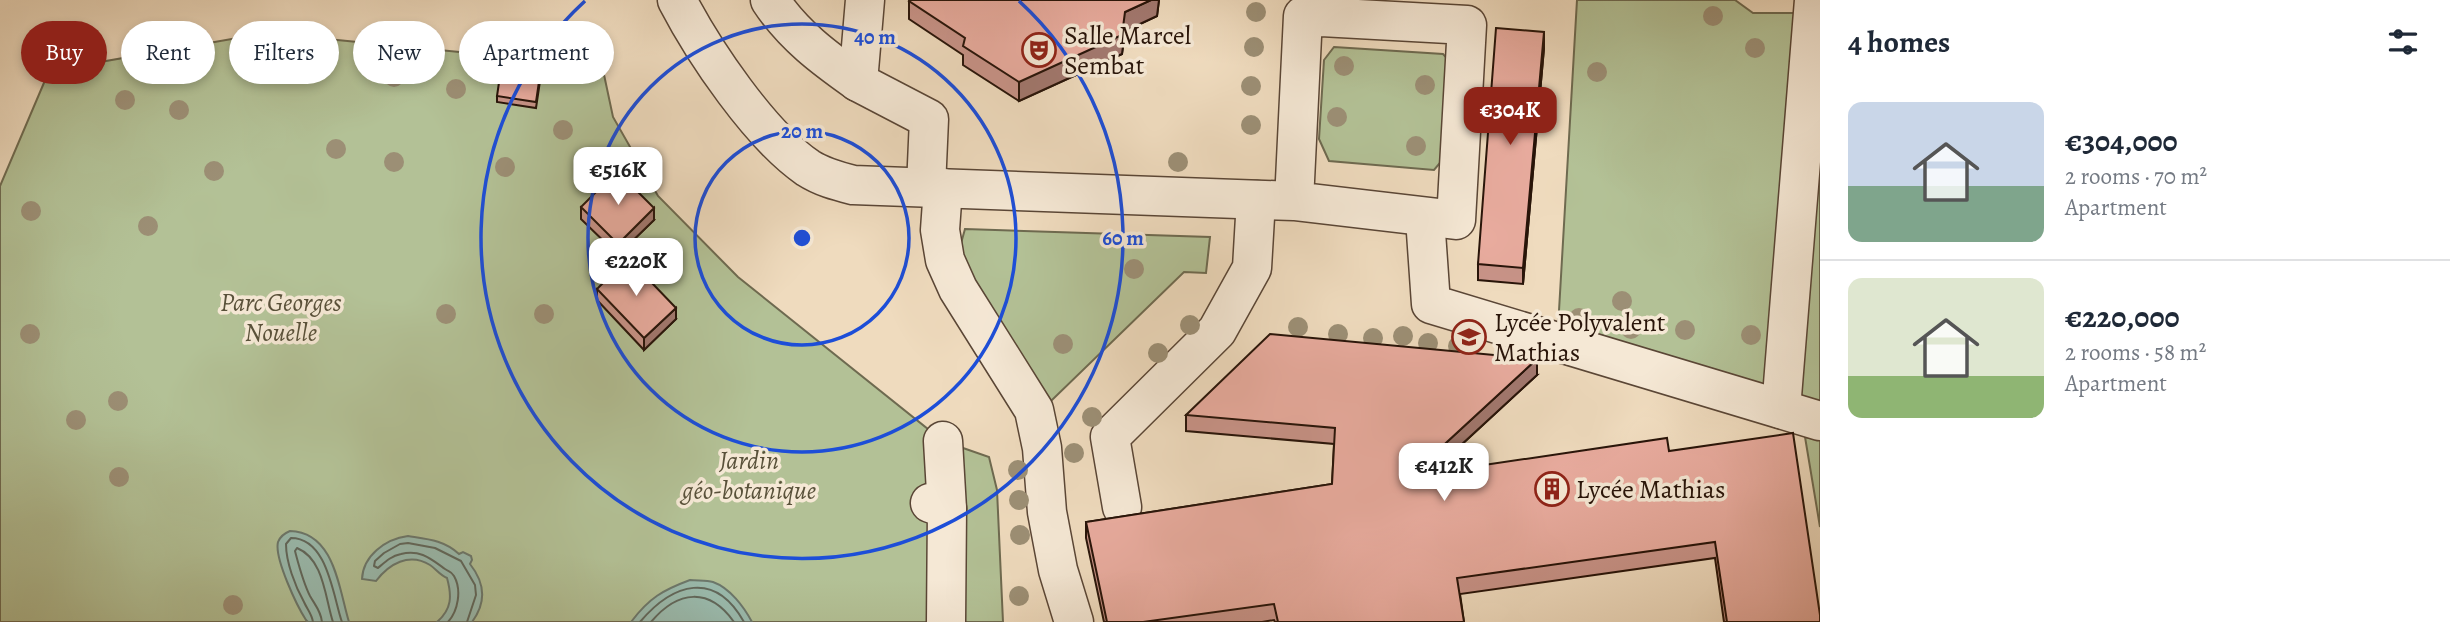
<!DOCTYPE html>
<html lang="en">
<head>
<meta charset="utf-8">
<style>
	body { margin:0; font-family:Alegreya,serif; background:#f6f6f7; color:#1f2937; height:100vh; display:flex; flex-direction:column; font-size:26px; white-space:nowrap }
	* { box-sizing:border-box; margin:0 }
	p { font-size:23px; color:#747a83 }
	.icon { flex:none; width:38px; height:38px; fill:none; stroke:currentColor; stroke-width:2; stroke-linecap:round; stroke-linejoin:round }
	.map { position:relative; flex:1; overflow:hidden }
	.sheet { display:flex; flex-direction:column; background:#fff; width:630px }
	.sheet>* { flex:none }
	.guide { position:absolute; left:21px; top:21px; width:665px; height:63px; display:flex; gap:14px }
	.price { position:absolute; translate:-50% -60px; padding:0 16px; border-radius:14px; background:#fff; color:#222; font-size:23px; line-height:46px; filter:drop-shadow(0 2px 4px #0008) }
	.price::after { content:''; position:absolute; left:50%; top:42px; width:21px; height:16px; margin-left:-10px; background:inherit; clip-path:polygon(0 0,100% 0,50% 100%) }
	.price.on { background:#8f2418; color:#fff }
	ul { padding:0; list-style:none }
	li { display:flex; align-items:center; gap:21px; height:175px; padding:0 28px }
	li+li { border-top:2px solid #e0e1e3 }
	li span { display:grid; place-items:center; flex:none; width:196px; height:140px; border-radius:14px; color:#555 }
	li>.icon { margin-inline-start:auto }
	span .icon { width:84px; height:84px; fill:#fffc; stroke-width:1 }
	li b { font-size:30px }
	h2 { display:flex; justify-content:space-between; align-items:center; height:84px; padding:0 28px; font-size:30px }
	.tag { padding:0 24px; border-radius:32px; background:#fff; box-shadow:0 4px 10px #0003; font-size:24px; line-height:63px }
	.tag.on { background:#8f2418; color:#fff }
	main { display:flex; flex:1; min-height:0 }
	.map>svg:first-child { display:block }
	.green { fill:#b3c196; stroke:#6e6a50; stroke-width:2 }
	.water { fill:#9abbae; stroke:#6c786c; stroke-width:2 }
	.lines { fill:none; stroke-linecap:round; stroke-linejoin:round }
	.shore { stroke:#61685c; stroke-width:2 }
	.minor-casing { stroke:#5a4636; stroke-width:41 }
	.minor { stroke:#f5e8d5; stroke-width:38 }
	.tree { fill:#9c8f75 }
	.wall { fill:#c89388; stroke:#281409; stroke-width:2 }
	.shaded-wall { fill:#a2786f; stroke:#281409; stroke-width:2 }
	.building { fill:#e8ab9e; stroke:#281409; stroke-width:2 }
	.ring { fill:none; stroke:#1d4ed8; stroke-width:3.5 }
	.labels { text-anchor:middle; stroke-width:7; stroke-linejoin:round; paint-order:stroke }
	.poi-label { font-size:26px; fill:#281409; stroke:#f5e8d5; text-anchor:start }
	.park-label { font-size:26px; font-style:italic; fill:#59513a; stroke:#f5e8d5 }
	.centre { fill:#1d4ed8; stroke:#f5e8d5; stroke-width:3.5 }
	.ring-label { font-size:21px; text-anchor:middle; font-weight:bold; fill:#1d4ed8; stroke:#f5e8d5; stroke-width:7; stroke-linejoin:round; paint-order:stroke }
</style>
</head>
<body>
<main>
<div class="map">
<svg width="1820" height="622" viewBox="0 0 1820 622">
	<rect width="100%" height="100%" fill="#efdbbe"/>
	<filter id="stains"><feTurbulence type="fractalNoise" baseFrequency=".00286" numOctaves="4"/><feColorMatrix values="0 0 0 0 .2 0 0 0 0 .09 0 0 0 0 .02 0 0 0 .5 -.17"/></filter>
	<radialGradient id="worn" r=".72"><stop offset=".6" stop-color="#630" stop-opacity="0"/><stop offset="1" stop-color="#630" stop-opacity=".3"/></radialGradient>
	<g class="green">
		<polygon points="1577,0 1735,0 1753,13 1802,13 1772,391 1558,328"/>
		<polygon points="266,33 490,55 603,70 613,117 658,196 738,277 943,441 989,457 997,490 1003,622 0,622 0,186 49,71"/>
		<polygon points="1334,47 1443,54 1455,67 1445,157 1434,170 1329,161 1319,139 1324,60"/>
		<polygon points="1820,139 1820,403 1800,398"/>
		<polygon points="965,229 1210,237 1206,273 1184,272 1051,401 965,277 958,254"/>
		<polygon points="1805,437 1820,440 1820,527"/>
	</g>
	<g class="water">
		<path d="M290 531C335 532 339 590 349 622H308L306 620C297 606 274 558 278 542 280 537 285 533 290 531Z"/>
		<path d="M408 536C427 539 444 540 459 554L463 552 471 556 472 560 470 564C485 583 487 602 472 622H437C452 609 452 596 447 578 440 575 436 569 430 565 409 552 389 564 376 581L362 579C363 556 385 539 408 536Z"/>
		<path d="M690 580C697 581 706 580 713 582 730 588 744 607 752 622H631C649 598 663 590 690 580Z"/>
	</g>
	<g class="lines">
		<g class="shore">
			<path d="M313 622C312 614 307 609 304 602 295 586 286 562 286 544L291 538C328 538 333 597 342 622"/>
			<path d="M322 622C321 611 315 605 310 596 303 582 299 566 295 551L297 548C324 559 325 598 333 622"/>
			<path d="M448 622C458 611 462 590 454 576 451 571 449 572 445 569 431 559 420 549 401 554 391 556 385 562 378 568L374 566 375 561 384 553 400 544 408 543 435 548 461 561 475 585 476 595 467 622"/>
			<path d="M640 622C673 583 715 570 744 622"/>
			<path d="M651 622C678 590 709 587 734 622"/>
		</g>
		<g class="minor-casing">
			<g id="minor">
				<path d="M677 0C704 52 760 135 808 168 822 177 837 181 853 185L1294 201 1456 220 1467 25 1303 16 1294 201"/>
				<path d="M770 0C793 35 824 58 858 82"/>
				<polyline points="865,0 858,82 929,119 926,187"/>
				<polyline points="943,188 940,230 945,260 958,289 1034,410 1042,448 1047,512 1058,570 1074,622"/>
				<polyline points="1425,218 1431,304 1820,421"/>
				<polyline points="1781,409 1814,0"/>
				<polyline points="943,441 947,509"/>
				<polyline points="930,503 947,509 946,622"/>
				<polyline points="1122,507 1110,437 1217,331 1252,268 1256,200"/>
			</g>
		</g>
		<use href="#minor" class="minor"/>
	</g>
	<g class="tree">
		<circle cx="1256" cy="12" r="10"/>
		<circle cx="1713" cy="16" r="10"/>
		<circle cx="1254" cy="47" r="10"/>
		<circle cx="1755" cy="48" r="10"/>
		<circle cx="318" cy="66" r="10"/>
		<circle cx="1344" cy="66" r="10"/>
		<circle cx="1597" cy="72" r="10"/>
		<circle cx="394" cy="77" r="10"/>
		<circle cx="1425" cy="85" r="10"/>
		<circle cx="1251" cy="86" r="10"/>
		<circle cx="456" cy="89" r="10"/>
		<circle cx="125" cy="100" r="10"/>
		<circle cx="179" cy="110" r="10"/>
		<circle cx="1337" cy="117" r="10"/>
		<circle cx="1251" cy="125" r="10"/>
		<circle cx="563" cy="130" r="10"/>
		<circle cx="1416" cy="146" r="10"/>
		<circle cx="336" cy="149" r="10"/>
		<circle cx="394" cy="162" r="10"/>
		<circle cx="628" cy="162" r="10"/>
		<circle cx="1178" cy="162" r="10"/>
		<circle cx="505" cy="167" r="10"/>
		<circle cx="214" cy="171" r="10"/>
		<circle cx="31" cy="211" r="10"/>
		<circle cx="148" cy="226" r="10"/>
		<circle cx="1134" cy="269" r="10"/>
		<circle cx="1622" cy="301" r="10"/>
		<circle cx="446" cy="314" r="10"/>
		<circle cx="544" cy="314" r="10"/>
		<circle cx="1579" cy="318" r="10"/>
		<circle cx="1190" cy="325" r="10"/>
		<circle cx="1298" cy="327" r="10"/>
		<circle cx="1631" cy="329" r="10"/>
		<circle cx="1685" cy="330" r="10"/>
		<circle cx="30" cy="334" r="10"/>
		<circle cx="1338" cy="334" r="10"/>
		<circle cx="1751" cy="335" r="10"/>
		<circle cx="1403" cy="336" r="10"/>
		<circle cx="1373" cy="338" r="10"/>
		<circle cx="1428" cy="343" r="10"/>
		<circle cx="1063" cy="344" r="10"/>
		<circle cx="1458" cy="346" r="10"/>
		<circle cx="1158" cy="353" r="10"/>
		<circle cx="118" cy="401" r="10"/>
		<circle cx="1092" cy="417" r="10"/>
		<circle cx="76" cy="420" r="10"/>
		<circle cx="1074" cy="453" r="10"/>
		<circle cx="1018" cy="470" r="10"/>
		<circle cx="119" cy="477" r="10"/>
		<circle cx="1019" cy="500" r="10"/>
		<circle cx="1020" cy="535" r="10"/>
		<circle cx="1019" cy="596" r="10"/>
		<circle cx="233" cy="605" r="10"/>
	</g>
	<g class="wall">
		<polygon points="910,0 1159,0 1157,16 1125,31 1122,54 1019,101 963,65 963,55 909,19 909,1"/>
		<polygon points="1544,48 1523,284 1478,280 1478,264"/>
		<polygon points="540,81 536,108 497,102 497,96"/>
		<polygon points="581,207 654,220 618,255 581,219"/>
		<polygon points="597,289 676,319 644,350 597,300"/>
		<polygon points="1537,375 1431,473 1669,451 1820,622 1724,622 1715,558 1460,594 1464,622 1275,622 1274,620 1262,622 1104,622 1086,538 1086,522 1332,484 1334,444 1186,431 1186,415"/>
	</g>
	<g class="shaded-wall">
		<polygon points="1151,0 1159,0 1157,16 1125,31 1122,54 1019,101 1019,82 1125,12"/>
		<polygon points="1544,32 1544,48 1523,284 1523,268"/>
		<polygon points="654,208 654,220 618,255 618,244"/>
		<polygon points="676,308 676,319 644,350 644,338"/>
		<polygon points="1537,359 1537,375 1410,492 1410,476"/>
	</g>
	<g class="building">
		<polygon points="910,0 1151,0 1125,12 1122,35 1019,82 963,46 965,38 909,1"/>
		<polygon points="1496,28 1544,32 1523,268 1478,264"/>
		<polygon points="501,69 540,75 536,102 497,96"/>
		<polygon points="617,171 654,208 618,244 581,207"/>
		<polygon points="628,258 676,308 644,338 597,289"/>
		<polygon points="1270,334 1537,359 1410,476 1667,438 1669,451 1793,433 1820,615 1820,622 1727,622 1715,542 1457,578 1464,622 1278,622 1274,604 1143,622 1107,622 1086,522 1332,484 1335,428 1186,415"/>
	</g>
	<g class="ring">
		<circle cx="802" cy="238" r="107"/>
		<circle cx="802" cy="238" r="214"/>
		<path d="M1019 1A321 321 0 1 1 585 1"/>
	</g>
	<defs>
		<g id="theatre-ring" transform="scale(1.75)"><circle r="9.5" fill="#f5e8d5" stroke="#8f2418" stroke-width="1.5"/><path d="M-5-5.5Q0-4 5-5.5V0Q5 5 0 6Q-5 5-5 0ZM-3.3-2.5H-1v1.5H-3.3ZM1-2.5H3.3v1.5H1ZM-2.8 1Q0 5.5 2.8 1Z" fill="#8f2418"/></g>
		<g id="school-ring" transform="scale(1.75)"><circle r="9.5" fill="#f5e8d5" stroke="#8f2418" stroke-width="1.5"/><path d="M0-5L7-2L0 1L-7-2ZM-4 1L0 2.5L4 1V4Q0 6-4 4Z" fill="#8f2418"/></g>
		<g id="building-ring" transform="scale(1.75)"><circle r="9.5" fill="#f5e8d5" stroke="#8f2418" stroke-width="1.5"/><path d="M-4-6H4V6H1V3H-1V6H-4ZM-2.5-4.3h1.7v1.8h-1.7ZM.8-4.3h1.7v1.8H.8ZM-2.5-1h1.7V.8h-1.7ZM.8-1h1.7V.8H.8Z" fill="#8f2418"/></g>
	</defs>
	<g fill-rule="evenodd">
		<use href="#theatre-ring" x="1039" y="50"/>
		<use href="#school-ring" x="1469" y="337"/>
		<use href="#building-ring" x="1552" y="489"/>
	</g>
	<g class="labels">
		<g class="poi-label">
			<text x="1064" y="44">Salle Marcel<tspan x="1064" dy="30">Sembat</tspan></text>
			<text x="1494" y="331">Lycée Polyvalent<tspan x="1494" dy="30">Mathias</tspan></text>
			<text x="1576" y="498">Lycée Mathias</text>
		</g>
		<g class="park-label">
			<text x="281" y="311">Parc Georges<tspan x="281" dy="30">Nouelle</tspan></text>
			<text x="749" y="469">Jardin<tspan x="749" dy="30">géo-botanique</tspan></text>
		</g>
	</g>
	<circle cx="802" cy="238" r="10" class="centre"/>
	<g class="ring-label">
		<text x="875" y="44">40 m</text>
		<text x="802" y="138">20 m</text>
		<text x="1123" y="245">60 m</text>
	</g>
	<rect width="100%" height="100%" filter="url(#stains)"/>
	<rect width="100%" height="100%" fill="url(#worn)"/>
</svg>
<b class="price on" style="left:1510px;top:147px">€304K</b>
<b class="price" style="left:618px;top:207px">€516K</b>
<b class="price" style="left:636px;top:298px">€220K</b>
<b class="price" style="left:1444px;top:503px">€412K</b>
<div class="guide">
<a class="tag on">Buy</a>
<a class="tag">Rent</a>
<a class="tag">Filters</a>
<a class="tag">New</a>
<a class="tag">Apartment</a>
</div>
</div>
<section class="sheet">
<h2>4 homes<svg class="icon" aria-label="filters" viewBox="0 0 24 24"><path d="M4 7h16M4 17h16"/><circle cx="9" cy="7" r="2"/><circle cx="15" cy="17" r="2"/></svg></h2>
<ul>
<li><span style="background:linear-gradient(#c9d6e8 60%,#7fa58c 0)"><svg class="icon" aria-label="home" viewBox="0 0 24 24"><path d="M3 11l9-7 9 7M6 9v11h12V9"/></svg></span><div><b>€304,000</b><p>2 rooms · 70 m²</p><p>Apartment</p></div></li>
<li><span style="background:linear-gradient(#dfe7d0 70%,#8fb573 0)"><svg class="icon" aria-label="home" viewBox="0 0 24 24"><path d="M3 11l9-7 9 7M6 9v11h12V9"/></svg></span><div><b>€220,000</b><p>2 rooms · 58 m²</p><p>Apartment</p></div></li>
</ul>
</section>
</main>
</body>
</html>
